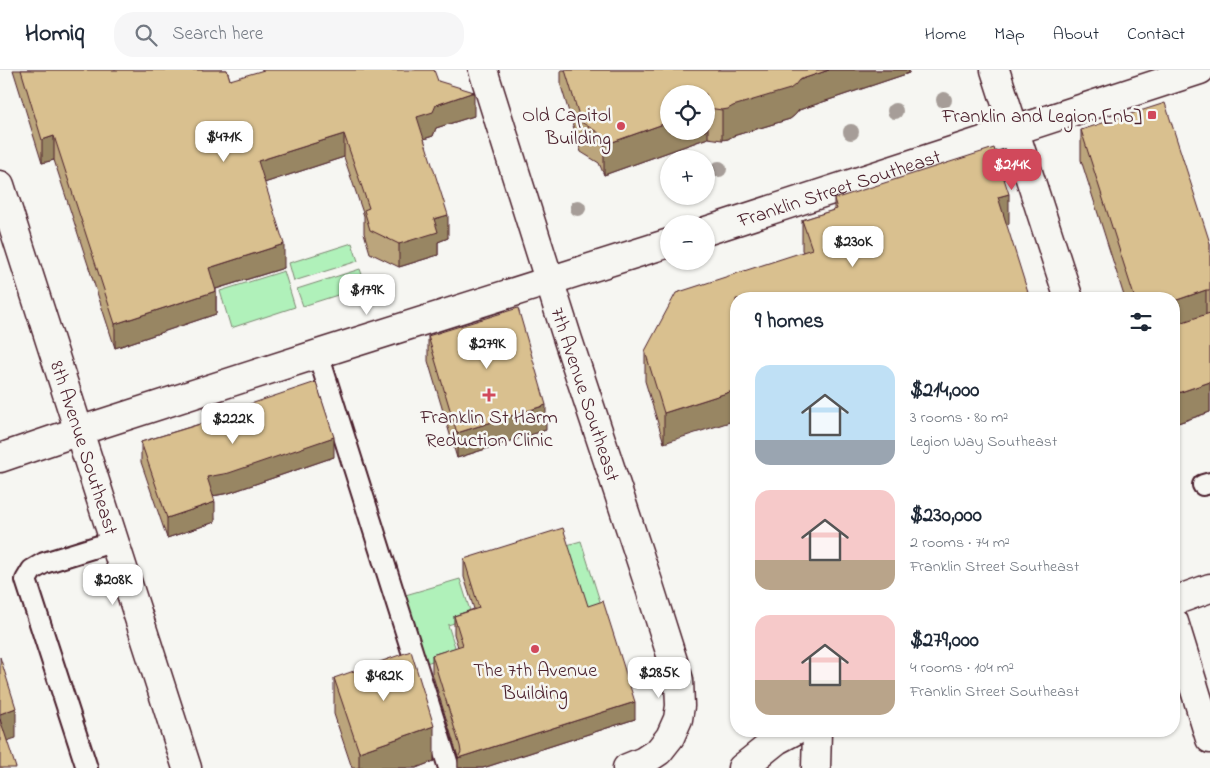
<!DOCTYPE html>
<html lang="en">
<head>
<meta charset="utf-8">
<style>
	body { margin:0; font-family:"Indie Flower",sans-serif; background:#f6f6f7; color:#1f2937; height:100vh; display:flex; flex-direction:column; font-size:19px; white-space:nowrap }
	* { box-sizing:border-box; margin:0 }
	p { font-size:16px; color:#747a83 }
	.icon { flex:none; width:28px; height:28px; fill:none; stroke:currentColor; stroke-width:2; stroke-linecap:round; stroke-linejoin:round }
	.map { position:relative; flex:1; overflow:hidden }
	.panel { position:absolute; left:730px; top:222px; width:450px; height:445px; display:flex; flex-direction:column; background:#fff; border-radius:20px; box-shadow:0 1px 4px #0004 }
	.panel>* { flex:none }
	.fabs { position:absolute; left:660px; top:15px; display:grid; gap:10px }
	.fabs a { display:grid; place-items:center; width:55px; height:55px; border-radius:50%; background:#fff; box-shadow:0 1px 4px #0004; font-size:25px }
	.price { position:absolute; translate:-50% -42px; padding:0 11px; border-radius:10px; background:#fff; color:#222; font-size:16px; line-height:32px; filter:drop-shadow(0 1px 2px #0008) }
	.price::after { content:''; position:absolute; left:50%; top:30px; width:15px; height:11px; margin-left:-8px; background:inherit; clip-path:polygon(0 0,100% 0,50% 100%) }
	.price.selected { background:#d1495b; color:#fff }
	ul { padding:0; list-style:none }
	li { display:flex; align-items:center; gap:15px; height:125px; padding:0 25px }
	li span { display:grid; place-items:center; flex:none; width:140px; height:100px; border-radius:15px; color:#555 }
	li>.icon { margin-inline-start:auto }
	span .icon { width:60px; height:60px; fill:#fffc; stroke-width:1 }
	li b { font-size:21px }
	h2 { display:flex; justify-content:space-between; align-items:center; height:60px; padding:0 25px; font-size:21px }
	header { display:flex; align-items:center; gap:30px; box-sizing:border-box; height:70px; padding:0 25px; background:#fff; border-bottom:1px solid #e0e1e3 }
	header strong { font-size:24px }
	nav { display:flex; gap:28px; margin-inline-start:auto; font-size:18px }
	.search { width:350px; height:45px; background:#f6f6f7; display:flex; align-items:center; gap:12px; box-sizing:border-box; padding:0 18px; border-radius:20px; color:#747a83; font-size:19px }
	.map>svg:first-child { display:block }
	.green { fill:#b0f1ba; stroke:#7d8872 }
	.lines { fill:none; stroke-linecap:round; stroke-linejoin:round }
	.lane-casing { stroke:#4a1f2b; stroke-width:24 }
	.street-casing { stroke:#4a1f2b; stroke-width:31 }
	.secondary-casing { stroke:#4a1f2b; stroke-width:31 }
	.lane { stroke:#f6f6f2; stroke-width:20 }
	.street { stroke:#f6f6f2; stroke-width:28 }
	.secondary { stroke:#f6f6f2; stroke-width:28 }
	.tree { fill:#a69d98 }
	.wall { fill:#bba57b; stroke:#4a1f2b }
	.shaded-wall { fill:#988664; stroke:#4a1f2b }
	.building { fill:#d9c08f; stroke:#4a1f2b }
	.poi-dot { fill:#d1495b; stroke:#f6f6f2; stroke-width:2 }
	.labels { text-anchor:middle; stroke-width:5; stroke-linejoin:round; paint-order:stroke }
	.poi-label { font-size:20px; fill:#4a1f2b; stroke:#f6f6f2; text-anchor:end }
	.street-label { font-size:20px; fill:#4a1f2b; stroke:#f6f6f2 }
</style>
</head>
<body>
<header>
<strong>Homiq</strong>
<div class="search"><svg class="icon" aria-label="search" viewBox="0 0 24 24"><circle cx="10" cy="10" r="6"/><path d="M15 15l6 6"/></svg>Search here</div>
<nav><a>Home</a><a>Map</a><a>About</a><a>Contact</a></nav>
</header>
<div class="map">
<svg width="1210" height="698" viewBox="0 0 1210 698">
	<rect width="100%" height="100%" fill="#f6f6f2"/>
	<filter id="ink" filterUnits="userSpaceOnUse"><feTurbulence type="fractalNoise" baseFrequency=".02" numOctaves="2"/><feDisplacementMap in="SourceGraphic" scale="10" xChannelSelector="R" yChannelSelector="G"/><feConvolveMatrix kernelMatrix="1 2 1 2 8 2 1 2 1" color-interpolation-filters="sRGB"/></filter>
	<g filter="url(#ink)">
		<g class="green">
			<polygon points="352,173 358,191 294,211 289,193"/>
			<polygon points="360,199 366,216 303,236 297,219"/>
			<polygon points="284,201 295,237 231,258 220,221"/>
			<polygon points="581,471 603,541 589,545 567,475"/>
			<polygon points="460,509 472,547 448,555 457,583 423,594 402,526"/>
		</g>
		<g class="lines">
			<g class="lane-casing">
				<g id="lane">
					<polyline points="318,284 449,698"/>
					<polyline points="1203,415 1210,413"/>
					<polyline points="87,698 26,510 32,500 44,493 115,471"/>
				</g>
			</g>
			<g class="street-casing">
				<g id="street">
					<path id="s1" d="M483 0 568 270 648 512 679 610 680 636 678 649 670 667 659 681 644 691 627 698"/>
					<polyline points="816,698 817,661"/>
				</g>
			</g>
			<g class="secondary-casing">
				<g id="secondary">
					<polyline points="995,0 1069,229"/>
					<path id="s2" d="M0 115C63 309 126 503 187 698"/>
					<path id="s3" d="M706 161 1200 0"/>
					<polyline points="0,388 79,361 318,284 669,173"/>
					<polyline points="1174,531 1210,518"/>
					<polyline points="1174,552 1210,669"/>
					<polyline points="742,698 777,670 794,661"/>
				</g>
			</g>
			<use href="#lane" class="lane"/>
			<use href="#street" class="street"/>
			<use href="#secondary" class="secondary"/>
		</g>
		<g class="tree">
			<circle cx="944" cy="30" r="8"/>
			<circle cx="895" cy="41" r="8"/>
			<circle cx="851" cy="62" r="8"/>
			<circle cx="719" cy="99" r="8"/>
			<circle cx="578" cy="138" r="8"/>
		</g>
		<g class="wall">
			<polygon points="13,0 227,0 230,10 438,11 474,46 436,58 433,66 424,69 448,168 438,172 438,185 399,197 370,183 364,163 364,146 344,87 264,113 284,198 216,219 216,244 115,278 54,90 42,93"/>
			<polygon points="561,0 909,0 909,3 799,40 795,45 790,49 733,66 728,69 722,70 708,68 604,105 599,93 581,82 561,16"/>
			<polygon points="1081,60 1210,173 1210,342 1175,354 1174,350 1174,229 1125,229 1081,90"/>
			<polygon points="834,129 1009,154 736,229 664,373 645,311 645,281 803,182 802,180 802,150 834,140"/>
			<polygon points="428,266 546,360 457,388 428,291"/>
			<polygon points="206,349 334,387 229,423 213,426 215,452 167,468 141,392 141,372 206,352"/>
			<polygon points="464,489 588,536 635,649 483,698 458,698 458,687 432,603 432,585 458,577 454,564 454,546 474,539 464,507"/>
			<polygon points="334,608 434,691 416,698 352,698 334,644"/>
		</g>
		<g class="shaded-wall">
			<polygon points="829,0 909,0 909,3 799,40 795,45 790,49 733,66 728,69 722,70 722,40 799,10"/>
			<polygon points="474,22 474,46 436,58 433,66 417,71 417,47 436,35"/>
			<polygon points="708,38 708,68 604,105 604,75 669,52 669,61 706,61 706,39"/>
			<polygon points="344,64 344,87 258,115 258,91"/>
			<polygon points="54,66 54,90 42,93 42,70"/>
			<polygon points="1009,124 1009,154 998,157 998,127"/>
			<polygon points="448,145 448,168 438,172 438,185 399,197 399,174 434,149"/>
			<polygon points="284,174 284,198 209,221 209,198"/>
			<polygon points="1206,220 1206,250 1174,261 1174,231"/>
			<polygon points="216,221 216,244 115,278 115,254"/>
			<polygon points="1210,312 1210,342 1175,354 1175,324"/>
			<polygon points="736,320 736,350 664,373 664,343"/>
			<polygon points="546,335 546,360 457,388 457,363"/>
			<polygon points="334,367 334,387 229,423 207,427 207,407"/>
			<polygon points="215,432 215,452 167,468 167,448"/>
			<polygon points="635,632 635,649 483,698 458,698 458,688"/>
			<polygon points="16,638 16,668 0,673 0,644"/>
			<polygon points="434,656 434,691 416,698 359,698 359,682"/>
		</g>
		<g class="building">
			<polygon points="21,0 227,0 230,10 264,0 434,0 438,11 474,22 436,35 433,42 417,47 448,145 434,149 438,162 399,174 370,160 364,140 369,138 344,64 258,91 284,174 209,198 216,221 115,254 54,66 42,70"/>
			<polygon points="565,0 829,0 799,10 795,15 790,19 733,36 728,39 722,40 708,38 706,39 706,24 669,24 669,52 604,75 599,63 581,52"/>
			<polygon points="1165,33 1210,173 1210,220 1206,220 1174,231 1174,229 1135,229 1081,60"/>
			<polygon points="994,78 1009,124 998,127 1030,229 736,229 736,320 664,343 645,281 676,223 812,179 802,150 837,139 834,129"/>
			<polygon points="518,238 546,335 457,363 428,266"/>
			<polygon points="1210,243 1210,312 1175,324 1174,320 1174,255"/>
			<polygon points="316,312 334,367 229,403 207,407 215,432 167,448 141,372 207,352 206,349"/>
			<polygon points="563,458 588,536 603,531 635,632 458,688 461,682 460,676 432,585 463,575 454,546 479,538 464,489"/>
			<polygon points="411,581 434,656 359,682 334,608"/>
			<polygon points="0,587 16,638 0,644"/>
			<polygon points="0,649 16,698 0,698"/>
		</g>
	</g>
	<g class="poi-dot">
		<rect x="1147" y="40" width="10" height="10" rx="2.5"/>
		<circle cx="621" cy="56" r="5"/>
		<path d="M486.5 317.5h5v5h5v5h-5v5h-5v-5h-5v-5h5z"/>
		<circle cx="535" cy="579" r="5"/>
	</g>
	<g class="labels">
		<g class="poi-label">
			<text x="611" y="51">Old Capitol<tspan x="611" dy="23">Building</tspan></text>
			<text x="1142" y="52">Franklin and Legion [nb]</text>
			<text x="489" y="353" text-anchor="middle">Franklin St Harm<tspan x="489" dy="23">Reduction Clinic</tspan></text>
			<text x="535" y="606" text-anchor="middle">The 7th Avenue<tspan x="535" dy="23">Building</tspan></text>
		</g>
		<g class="street-label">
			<text dy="7" stroke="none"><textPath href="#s3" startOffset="140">Franklin Street Southeast</textPath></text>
			<text dy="7" stroke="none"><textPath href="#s1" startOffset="340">7th Avenue Southeast</textPath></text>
			<text dy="7" stroke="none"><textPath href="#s2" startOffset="276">8th Avenue Southeast</textPath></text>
		</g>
	</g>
</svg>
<div class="fabs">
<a><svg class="icon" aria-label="locate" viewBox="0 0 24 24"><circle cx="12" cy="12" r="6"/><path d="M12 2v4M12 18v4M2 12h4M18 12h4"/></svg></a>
<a>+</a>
<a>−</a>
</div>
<b class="price" style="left:224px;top:93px">$471K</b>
<b class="price selected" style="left:1012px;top:121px">$214K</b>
<b class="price" style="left:853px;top:198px">$230K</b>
<b class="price" style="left:367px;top:246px">$179K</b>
<b class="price" style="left:487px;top:300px">$279K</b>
<b class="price" style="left:233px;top:375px">$222K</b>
<b class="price" style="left:113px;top:536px">$208K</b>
<b class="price" style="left:659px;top:629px">$285K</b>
<b class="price" style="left:384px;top:632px">$482K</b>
<section class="panel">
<h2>9 homes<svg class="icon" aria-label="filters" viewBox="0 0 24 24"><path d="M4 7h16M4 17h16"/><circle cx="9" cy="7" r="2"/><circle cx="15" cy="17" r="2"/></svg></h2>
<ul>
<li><span style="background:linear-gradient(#bfe0f5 75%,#9aa5b1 0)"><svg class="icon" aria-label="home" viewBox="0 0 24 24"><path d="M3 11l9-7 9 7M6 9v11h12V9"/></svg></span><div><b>$214,000</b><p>3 rooms · 80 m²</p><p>Legion Way Southeast</p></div></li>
<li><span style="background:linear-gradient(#f6c9c9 70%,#b9a48a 0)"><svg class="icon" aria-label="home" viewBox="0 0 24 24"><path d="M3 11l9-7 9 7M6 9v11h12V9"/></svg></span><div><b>$230,000</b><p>2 rooms · 74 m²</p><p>Franklin Street Southeast</p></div></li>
<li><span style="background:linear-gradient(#f6c9c9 65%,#b9a48a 0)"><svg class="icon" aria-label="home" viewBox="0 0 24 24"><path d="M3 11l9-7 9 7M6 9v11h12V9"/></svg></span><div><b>$279,000</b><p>4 rooms · 104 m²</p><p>Franklin Street Southeast</p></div></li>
</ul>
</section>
</div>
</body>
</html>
